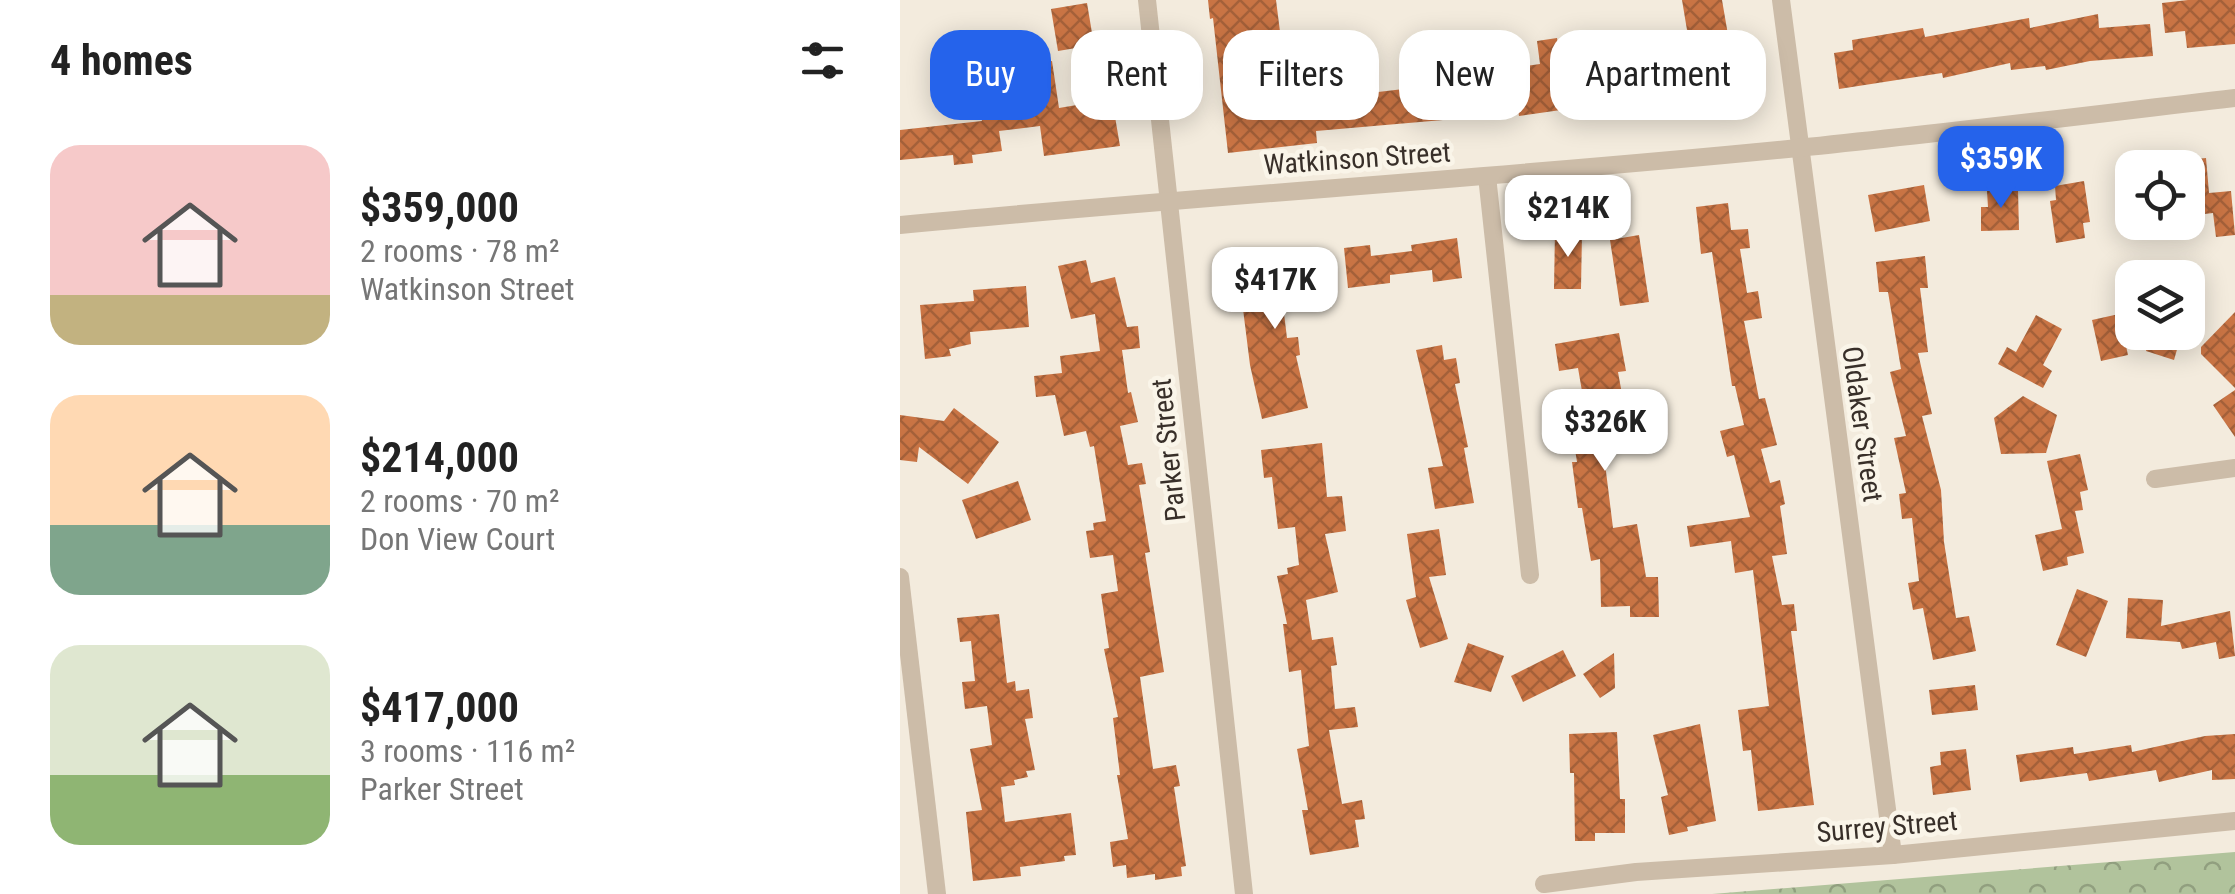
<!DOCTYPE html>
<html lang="en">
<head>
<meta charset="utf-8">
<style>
	body { margin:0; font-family:"Roboto Condensed",sans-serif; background:#f2f2f2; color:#222; height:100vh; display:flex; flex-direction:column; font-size:38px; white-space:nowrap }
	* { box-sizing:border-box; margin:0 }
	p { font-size:32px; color:#767676 }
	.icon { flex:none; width:55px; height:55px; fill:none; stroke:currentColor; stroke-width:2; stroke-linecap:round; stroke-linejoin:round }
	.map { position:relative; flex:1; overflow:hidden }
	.details { display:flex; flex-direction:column; background:#fff; width:900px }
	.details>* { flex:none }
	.guide { position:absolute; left:30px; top:30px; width:950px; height:90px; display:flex; gap:20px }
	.buttons { position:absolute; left:1215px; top:150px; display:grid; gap:20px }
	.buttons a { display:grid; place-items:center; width:90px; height:90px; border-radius:20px; background:#fff; box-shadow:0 5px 25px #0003; font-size:50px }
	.price { position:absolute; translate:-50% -85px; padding:0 22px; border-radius:20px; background:#fff; color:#222; font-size:32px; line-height:65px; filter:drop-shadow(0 2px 5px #0008) }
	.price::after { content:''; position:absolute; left:50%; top:60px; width:30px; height:22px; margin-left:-15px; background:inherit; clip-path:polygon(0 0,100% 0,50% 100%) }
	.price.selected { background:#2563eb; color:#fff }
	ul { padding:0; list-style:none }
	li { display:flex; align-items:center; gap:30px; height:250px; padding:0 50px }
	li span { display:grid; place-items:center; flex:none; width:280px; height:200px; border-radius:30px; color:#555 }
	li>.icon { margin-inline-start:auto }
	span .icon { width:120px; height:120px; fill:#fffc; stroke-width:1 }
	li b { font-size:42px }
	h2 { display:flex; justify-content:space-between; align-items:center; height:120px; padding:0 50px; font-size:42px }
	.chip { padding:0 35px; border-radius:30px; background:#fff; box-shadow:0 5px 25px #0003; font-size:35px; line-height:90px }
	.chip.selected { background:#2563eb; color:#fff }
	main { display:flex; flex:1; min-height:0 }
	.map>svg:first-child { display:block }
	.forest { fill:url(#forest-crowns) }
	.building { fill:url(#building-cross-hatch) }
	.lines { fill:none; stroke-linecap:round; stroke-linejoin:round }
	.minor { stroke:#ccbca8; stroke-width:18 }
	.labels { text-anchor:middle; stroke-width:9; stroke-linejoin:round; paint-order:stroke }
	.street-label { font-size:28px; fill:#382f29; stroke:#faf5e9 }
</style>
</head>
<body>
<main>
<section class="details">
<h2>4 homes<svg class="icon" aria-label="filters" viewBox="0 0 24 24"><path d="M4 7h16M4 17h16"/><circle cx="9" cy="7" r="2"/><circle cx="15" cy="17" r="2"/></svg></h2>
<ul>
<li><span style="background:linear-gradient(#f6c9c9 75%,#c2b280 0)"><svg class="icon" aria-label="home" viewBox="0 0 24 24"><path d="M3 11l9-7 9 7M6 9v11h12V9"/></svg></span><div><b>$359,000</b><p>2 rooms · 78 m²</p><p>Watkinson Street</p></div></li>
<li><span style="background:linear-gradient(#ffd9b3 65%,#7fa58c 0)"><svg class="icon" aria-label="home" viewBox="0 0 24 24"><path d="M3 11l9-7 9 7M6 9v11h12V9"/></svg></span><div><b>$214,000</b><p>2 rooms · 70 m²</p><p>Don View Court</p></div></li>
<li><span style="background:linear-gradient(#dfe7d0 65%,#8fb573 0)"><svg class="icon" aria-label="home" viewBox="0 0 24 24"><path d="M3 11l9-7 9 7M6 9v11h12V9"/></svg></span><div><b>$417,000</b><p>3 rooms · 116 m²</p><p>Parker Street</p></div></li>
</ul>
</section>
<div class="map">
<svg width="1335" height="894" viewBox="0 0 1335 894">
	<defs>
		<pattern id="forest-crowns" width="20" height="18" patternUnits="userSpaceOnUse" patternTransform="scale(2.5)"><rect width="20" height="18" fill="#b1c39c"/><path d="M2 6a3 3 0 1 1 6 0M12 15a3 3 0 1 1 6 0" fill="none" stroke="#919f7f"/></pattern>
		<pattern id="building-cross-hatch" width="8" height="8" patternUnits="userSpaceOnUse" patternTransform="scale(2.5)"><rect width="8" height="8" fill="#c97444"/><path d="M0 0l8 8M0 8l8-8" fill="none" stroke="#a46039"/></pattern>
	</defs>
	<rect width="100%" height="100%" fill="#f3ebdd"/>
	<polygon class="forest" points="1335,852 1335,894 812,894"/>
	<g class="building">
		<polygon points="308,0 376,0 386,79 355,81 360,120 433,112 429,78 440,77 438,59 474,55 478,92 512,88 510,63 545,60 543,45 578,40 580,57 601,53 603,69 640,64 637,41 657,38 662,74 726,69 730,109 711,110 710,103 619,116 616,97 542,108 543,120 416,131 417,143 328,153 313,18 310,19"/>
		<polygon points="782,0 822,0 832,58 834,108 775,111 774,72 794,72"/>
		<polygon points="1288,0 1335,0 1335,44 1287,48 1285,31 1265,33 1262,3"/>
		<polygon points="187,3 194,45 158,51 151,9"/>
		<polygon points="1198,14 1199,28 1250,24 1253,56 1190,61 1146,70 1145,66 1111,70 1110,63 1043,78 1042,73 939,89 934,53 953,50 952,40 1023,28 1025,37 1129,18 1130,28"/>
		<polygon points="152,61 159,108 212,99 220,146 144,156 140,126 99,131 102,151 72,155 73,163 54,165 53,155 0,160 0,130 82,121 80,113 108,109 103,68"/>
		<polygon points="1306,158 1309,193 1331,191 1335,235 1316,237 1313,213 1288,216 1288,160"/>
		<polygon points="1184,181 1190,222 1183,223 1185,238 1156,243 1150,201 1156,200 1155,186"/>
		<polygon points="1024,185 1030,221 975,232 968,195"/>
		<polygon points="1118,190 1119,230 1081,231 1081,207 1088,207 1087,191"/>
		<polygon points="828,203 831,230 848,229 850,248 840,249 847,293 858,291 862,318 844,321 859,399 865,398 877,445 861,449 870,483 880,480 885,504 880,506 887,554 872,556 882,605 894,604 897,631 891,631 914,805 858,811 851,750 843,751 838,710 869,706 853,570 835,573 831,541 790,547 787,526 850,517 834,455 827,457 820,431 844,425 835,386 832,386 812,252 801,254 796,207"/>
		<polygon points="655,231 682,232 681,289 654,289"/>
		<polygon points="739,235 749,302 720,306 710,240"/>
		<polygon points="557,238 562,278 533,282 532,270 490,275 490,283 448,288 444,248 470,245 471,256 512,251 511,245"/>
		<polygon points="408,250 411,286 381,289 387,338 398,337 400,355 396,356 408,408 362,419 350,365 343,309 351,308 346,257"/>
		<polygon points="1025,256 1028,288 1020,288 1028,352 1018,353 1032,414 1022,416 1041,490 1044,542 1056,618 1069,616 1076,651 1033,660 1023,608 1013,610 1008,583 1019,581 1012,518 1002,519 999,494 1006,493 994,438 1006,436 990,372 1001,369 988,292 979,292 976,262"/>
		<polygon points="186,260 191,283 215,277 227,327 238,326 240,348 222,350 228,393 231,392 238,422 220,426 228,465 242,463 246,484 239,485 250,552 245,553 264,672 240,677 253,769 276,765 280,786 274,787 286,866 281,867 282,876 255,880 255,874 227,878 226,865 213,867 210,842 228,839 217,775 220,775 213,718 218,717 204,649 209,648 201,594 218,591 213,555 190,558 186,531 194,530 193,523 206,521 194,446 190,447 186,431 164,436 155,395 136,397 134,376 162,373 160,356 200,351 195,314 171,319 158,266"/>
		<polygon points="126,286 129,327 70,332 71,344 49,349 51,356 25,359 20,305 74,301 73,290"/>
		<polygon points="1335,312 1335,388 1301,354 1301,347"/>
		<polygon points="1219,314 1228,355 1201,361 1192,320"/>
		<polygon points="1136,315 1162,329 1143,365 1152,371 1143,388 1098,364 1107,347 1116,352"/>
		<polygon points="1251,332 1282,332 1274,360 1246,351"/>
		<polygon points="719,333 726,371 718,372 728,427 701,431 713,528 737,524 746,577 758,577 759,617 730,617 730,606 701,607 700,559 691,561 682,508 678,508 672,462 677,462 668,405 684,403 678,368 659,371 655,344"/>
		<polygon points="542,345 544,360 556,358 560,383 555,384 568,447 564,448 574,503 535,509 528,468 543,466 516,350"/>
		<polygon points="1335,390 1335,437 1313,405"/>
		<polygon points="1123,396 1157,415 1146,453 1101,454 1094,418"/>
		<polygon points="54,408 99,442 68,484 19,447 17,462 0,460 0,415 44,421"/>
		<polygon points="422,443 427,497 442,496 446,531 425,534 438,592 406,600 412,640 433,637 437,665 431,666 435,709 455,707 458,727 429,730 442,804 462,800 465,819 455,820 459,847 410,855 402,810 408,810 397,749 409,746 401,670 389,672 383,624 387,624 377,576 388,574 387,568 399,565 395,527 378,529 372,477 364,478 361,450"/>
		<polygon points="1180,454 1188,490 1180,492 1183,510 1175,511 1184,553 1167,557 1168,565 1143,571 1135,535 1162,529 1147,461"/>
		<polygon points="118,481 131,520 76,539 62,500"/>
		<polygon points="539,529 546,575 529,577 548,639 520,648 506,600 516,597 507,534"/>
		<polygon points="1177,589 1208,601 1186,657 1156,645"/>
		<polygon points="1228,598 1263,600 1261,626 1330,611 1335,656 1319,659 1316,642 1282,649 1280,642 1226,638"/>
		<polygon points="99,614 107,683 115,681 116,691 129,689 133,718 125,719 135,770 126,771 128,777 114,780 115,785 101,787 105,822 171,813 176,855 164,856 165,861 120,867 121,876 73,881 66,812 82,810 70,749 92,745 87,706 65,709 62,682 75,681 71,641 60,642 57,618"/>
		<polygon points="568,643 604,656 591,692 554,682"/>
		<polygon points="663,650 676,676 623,702 611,676"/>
		<polygon points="714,653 715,688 700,698 683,674"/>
		<polygon points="1075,685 1078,710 1032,715 1029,690"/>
		<polygon points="800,724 816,821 787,827 788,831 769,835 761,797 768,795 753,735"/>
		<polygon points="717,732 720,799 725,799 725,833 695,833 695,841 675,841 674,773 670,773 669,734"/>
		<polygon points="1335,734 1335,779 1312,780 1312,770 1259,782 1256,770 1189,781 1187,773 1120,782 1116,755 1173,747 1174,754 1231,745 1232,752 1305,736"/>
		<polygon points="1066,749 1071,790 1033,795 1030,767 1041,765 1040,752"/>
	</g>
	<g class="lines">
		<g class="minor">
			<polyline points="247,0 344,894"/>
			<polyline points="881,0 993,855"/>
			<polyline points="587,176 630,575"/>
			<path d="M0 225C299 196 599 178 898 148 1044 133 1189 115 1335 98"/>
			<polyline points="1255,479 1335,468"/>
			<polyline points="0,577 37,894"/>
			<polyline points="644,884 736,872 993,855 1335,821"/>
		</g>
	</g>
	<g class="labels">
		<g class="street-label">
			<text transform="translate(457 158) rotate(-4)" y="10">Watkinson Street</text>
			<text transform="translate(963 424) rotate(82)" y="10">Oldaker Street</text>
			<text transform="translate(268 450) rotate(-96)" y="10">Parker Street</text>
			<text transform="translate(987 826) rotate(-5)" y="10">Surrey Street</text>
		</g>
	</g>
</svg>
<div class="buttons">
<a><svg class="icon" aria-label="locate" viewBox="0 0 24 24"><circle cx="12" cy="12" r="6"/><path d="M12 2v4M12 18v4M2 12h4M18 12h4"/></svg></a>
<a><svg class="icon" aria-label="layers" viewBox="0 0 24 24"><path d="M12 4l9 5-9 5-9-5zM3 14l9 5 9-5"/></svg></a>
</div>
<b class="price selected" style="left:1101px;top:211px">$359K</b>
<b class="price" style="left:668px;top:260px">$214K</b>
<b class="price" style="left:375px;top:332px">$417K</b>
<b class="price" style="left:705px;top:474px">$326K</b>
<div class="guide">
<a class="chip selected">Buy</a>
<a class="chip">Rent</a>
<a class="chip">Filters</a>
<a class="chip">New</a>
<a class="chip">Apartment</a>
</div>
</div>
</main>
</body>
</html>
